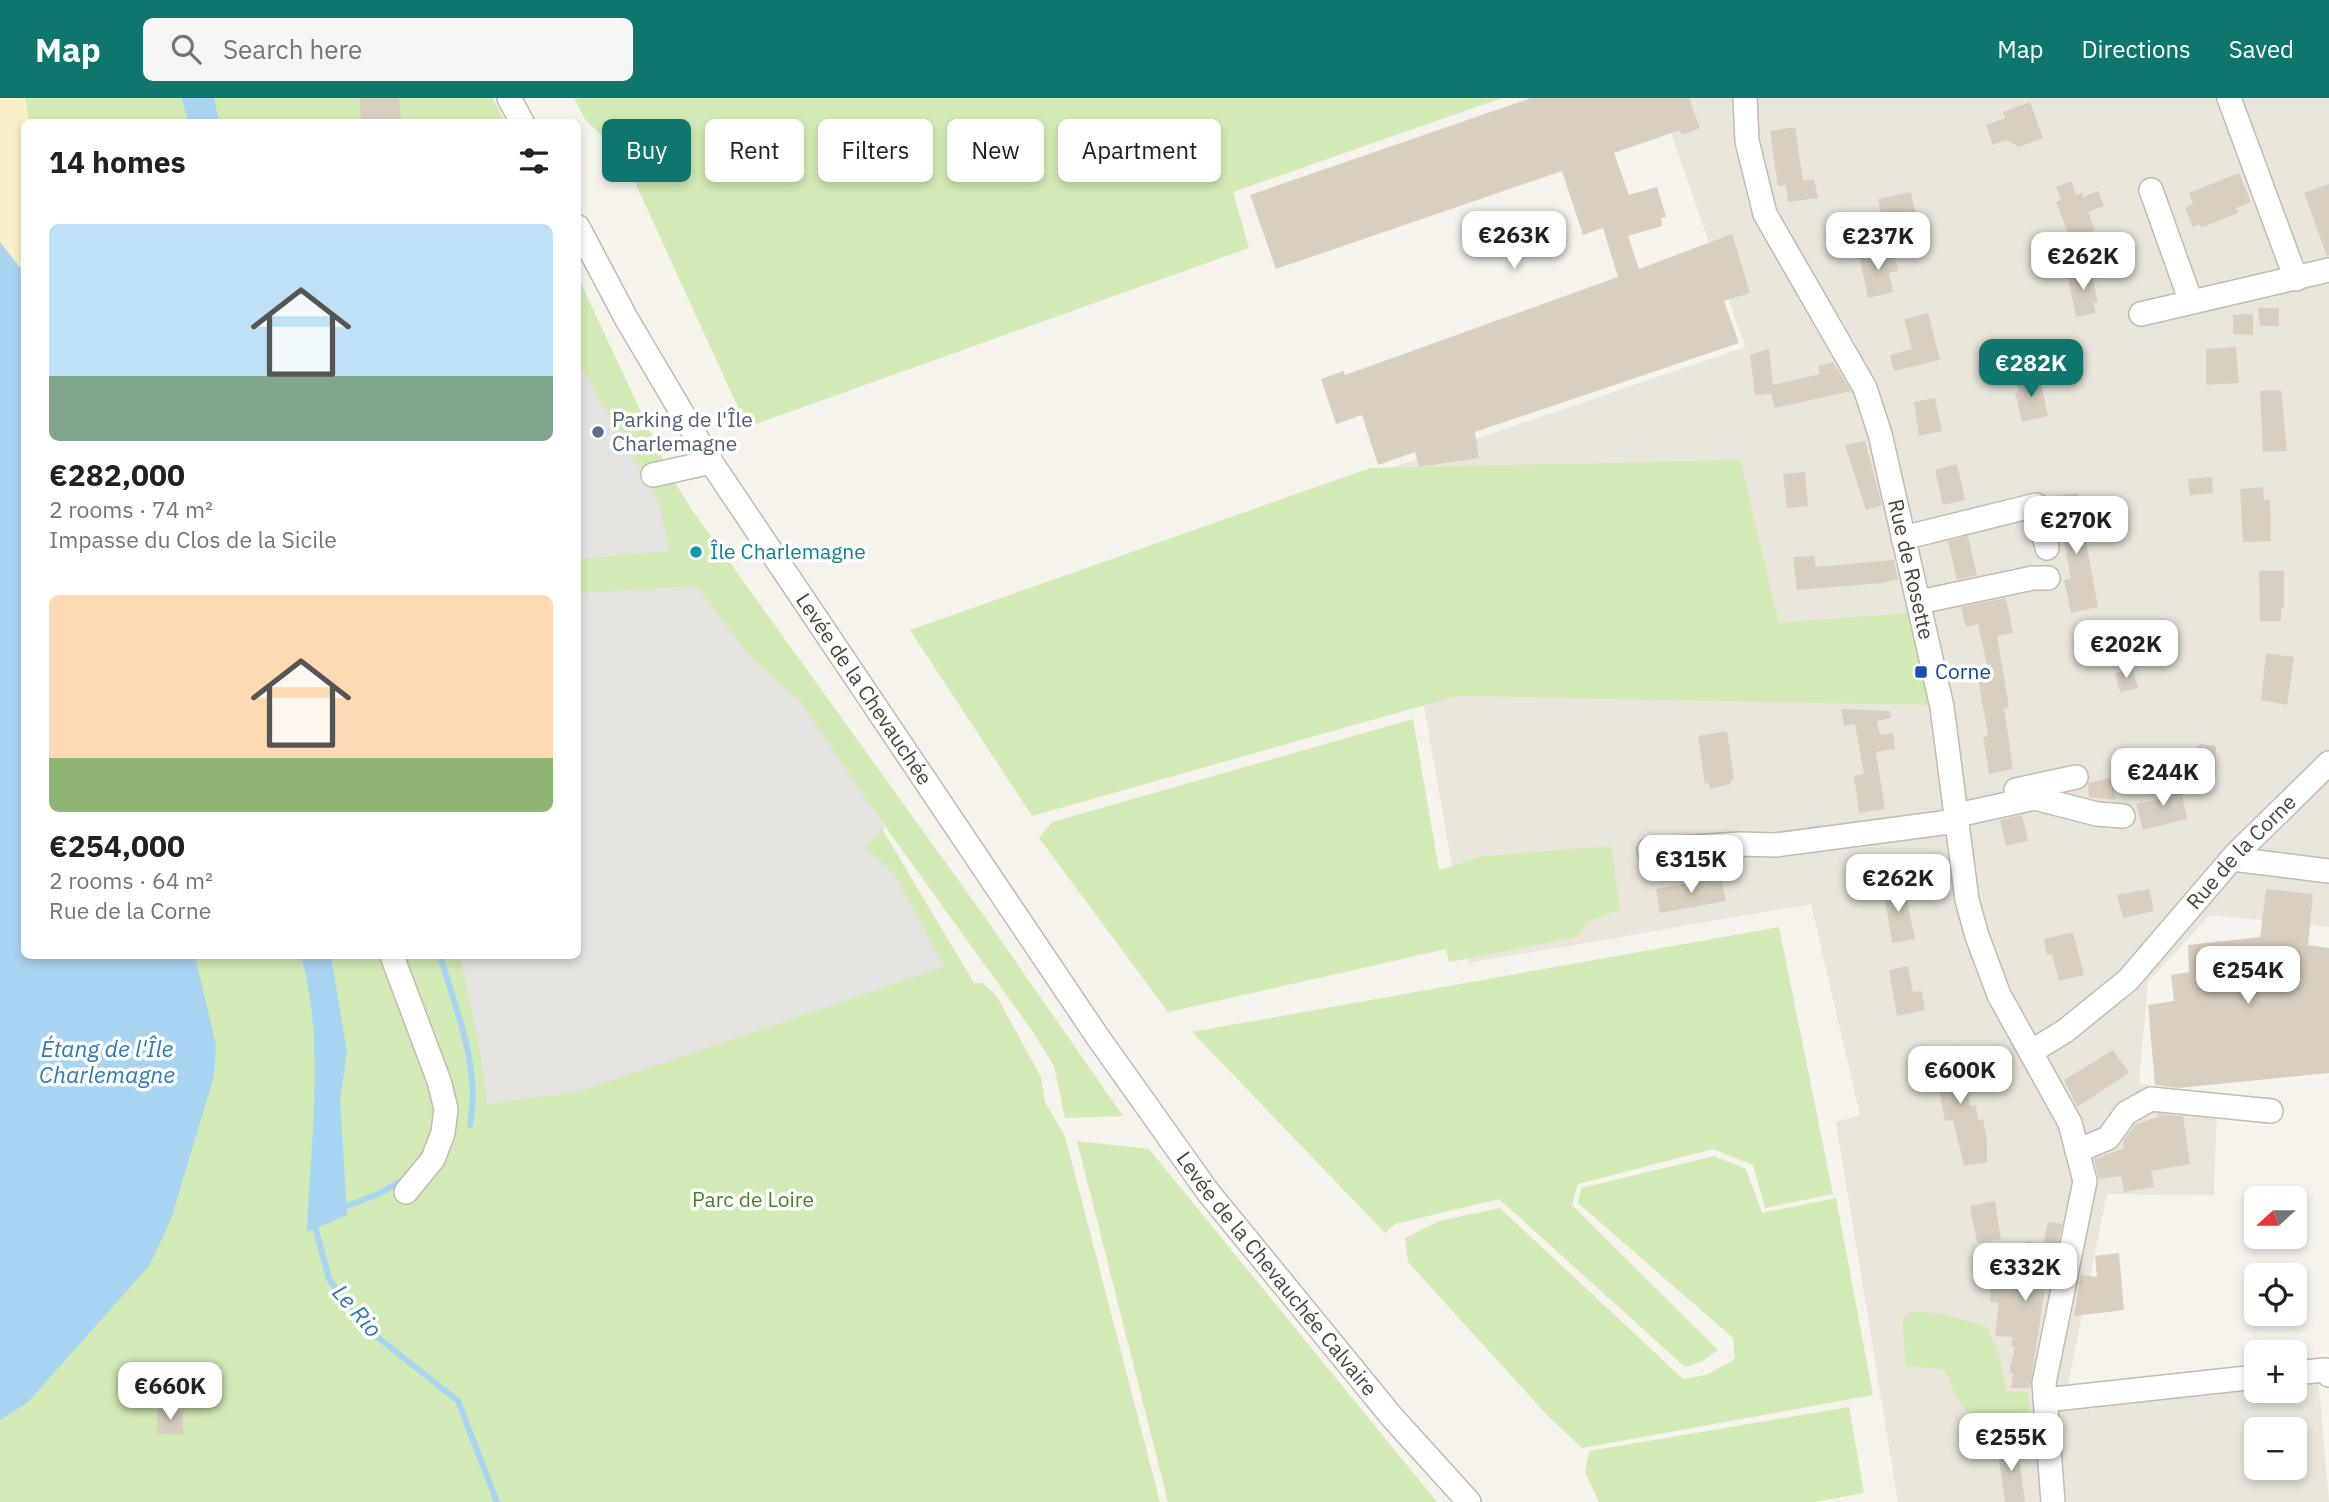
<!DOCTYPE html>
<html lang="en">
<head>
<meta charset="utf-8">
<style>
	body { margin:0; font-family:"IBM Plex Sans",sans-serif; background:#f6f6f6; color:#202124; height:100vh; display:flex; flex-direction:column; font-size:26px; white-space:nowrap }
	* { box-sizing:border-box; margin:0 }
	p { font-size:23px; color:#757577 }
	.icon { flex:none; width:38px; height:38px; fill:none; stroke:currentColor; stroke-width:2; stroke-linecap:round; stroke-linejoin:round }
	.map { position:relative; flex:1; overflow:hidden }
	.drawer { position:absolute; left:21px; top:21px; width:560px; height:840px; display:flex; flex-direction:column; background:#fff; border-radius:10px; box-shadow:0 4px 10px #0003 }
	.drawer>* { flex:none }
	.banner { position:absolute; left:602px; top:21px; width:665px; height:63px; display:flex; gap:14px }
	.needle { width:46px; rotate:249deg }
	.fabs { position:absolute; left:2244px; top:1088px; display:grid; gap:14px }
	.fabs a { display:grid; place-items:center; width:63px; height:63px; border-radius:10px; background:#fff; box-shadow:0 4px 10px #0003; font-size:35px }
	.price { position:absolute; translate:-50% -60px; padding:0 16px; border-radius:14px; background:#fff; color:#222; font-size:23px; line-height:46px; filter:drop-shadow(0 2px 4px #0008) }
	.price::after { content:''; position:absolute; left:50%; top:42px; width:21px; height:16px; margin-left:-10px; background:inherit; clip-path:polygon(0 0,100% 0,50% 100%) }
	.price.on { background:#0f766e; color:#fff }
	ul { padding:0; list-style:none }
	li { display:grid; align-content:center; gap:14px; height:371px; padding:0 28px }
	li span { display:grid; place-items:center; height:217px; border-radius:10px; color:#555 }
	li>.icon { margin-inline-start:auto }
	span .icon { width:126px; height:126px; fill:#fffc; stroke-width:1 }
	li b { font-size:30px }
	h2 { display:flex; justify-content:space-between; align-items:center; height:84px; padding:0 28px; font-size:30px }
	.pill { padding:0 24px; border-radius:10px; background:#fff; box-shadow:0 4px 10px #0003; font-size:24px; line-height:63px }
	.pill.on { background:#0f766e; color:#fff }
	header { display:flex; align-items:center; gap:42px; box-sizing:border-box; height:98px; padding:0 35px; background:#0f766e; color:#fff }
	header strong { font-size:33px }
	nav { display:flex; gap:38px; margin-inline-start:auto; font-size:24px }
	.search { width:490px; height:63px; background:#f6f6f6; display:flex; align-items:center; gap:18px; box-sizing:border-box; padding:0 24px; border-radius:10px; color:#757577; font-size:26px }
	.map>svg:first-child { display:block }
	.residential { fill:#eae5da; fill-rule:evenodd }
	.green { fill:#d2eab5 }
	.sand { fill:#f9efc9 }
	.parking { fill:#e5e3e0 }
	.water { fill:#a9d4f2 }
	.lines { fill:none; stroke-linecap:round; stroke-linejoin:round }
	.stream { stroke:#a9d4f2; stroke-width:6 }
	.building { fill:#d8cfc1 }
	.minor-casing { stroke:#c2bbae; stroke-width:26 }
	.minor { stroke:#fff; stroke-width:23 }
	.service-dot { fill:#5c6f8a; stroke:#fff; stroke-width:2.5 }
	.culture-dot { fill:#0f9aa8; stroke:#fff; stroke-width:2.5 }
	.transit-dot { fill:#1a4fb4; stroke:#fff; stroke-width:2.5 }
	.labels { text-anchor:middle; stroke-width:7; stroke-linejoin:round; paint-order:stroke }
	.service-label { font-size:21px; fill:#4e5e75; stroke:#fff; text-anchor:start }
	.culture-label { font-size:21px; fill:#0d838f; stroke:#fff; text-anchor:start }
	.street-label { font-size:21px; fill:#4b4439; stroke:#fff }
	.transit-label { font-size:21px; fill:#164399; stroke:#fff; text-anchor:start }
	.park-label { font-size:21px; fill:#4a7f2a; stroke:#fff }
	.water-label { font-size:23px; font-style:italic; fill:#2e7ab2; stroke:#fff }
</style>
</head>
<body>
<header>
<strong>Map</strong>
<div class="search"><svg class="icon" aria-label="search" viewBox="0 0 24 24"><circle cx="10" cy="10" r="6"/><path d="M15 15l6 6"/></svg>Search here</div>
<nav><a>Map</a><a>Directions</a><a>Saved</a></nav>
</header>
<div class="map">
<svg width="2329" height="1404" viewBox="0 0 2329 1404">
	<rect width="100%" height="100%" fill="#f6f3ec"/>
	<path class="residential" d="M1659 0H2329V829L2210 817 2148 884 2139 985 2217 1001 2214 1097 2107 1096 2064 1306 2256 1285V1293H2294V1281L2318 1278 2329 1404H1898L1836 1024 1860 1017 1811 806 1469 865 1424 608 1366 609 1379 374 1745 249ZM2256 1332H2294V1370H2256Z"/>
	<g class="green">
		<polygon points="0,0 493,0 505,24 24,24 24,858 578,858 578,179 671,378 692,412 982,815 1123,1018 1065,1020 1054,968 1033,934 859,692 974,885 982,885 996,897 1041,979 1045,1004 1065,1038 1160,1404 0,1404"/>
		<polygon points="574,0 1502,0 1233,94 1249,150 747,329 622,56 586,23"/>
		<polygon points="1740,362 1779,525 1907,515 1929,607 1457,598 1032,718 910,532 1370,370"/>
		<polygon points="1413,621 1439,772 1484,758 1611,748 1620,812 1590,822 1577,839 1449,864 1446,851 1168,914 1039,740 1052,724"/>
		<polygon points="1779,829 1833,1096 1765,1110 1753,1067 1713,1051 1578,1086 1572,1107 1718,1252 1701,1264 1685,1269 1499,1101 1395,1126 1385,1135 1192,934"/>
		<polygon points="1077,1043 1149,1051 1437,1404 1168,1404"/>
		<polygon points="1714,1058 1746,1071 1762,1115 1836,1100 1873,1297 1582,1350 1547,1317 1408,1164 1405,1140 1439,1123 1500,1110 1683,1281 1706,1277 1735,1261 1733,1240 1578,1105 1581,1090"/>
		<polygon points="1913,1213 1944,1216 1987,1229 2000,1260 2007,1293 2028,1294 2030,1335 1983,1335 1958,1301 1944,1272 1906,1267 1902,1220"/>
		<polygon points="1849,1309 1864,1395 1814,1404 1599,1404 1585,1375 1589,1353"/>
	</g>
	<polygon class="sand" points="0,0 25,0 29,24 24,24 24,175 0,144"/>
	<g class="parking">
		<polygon points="578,263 659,405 670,453 578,461"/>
		<polygon points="697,488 746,554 800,603 885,729 865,749 895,777 944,869 578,994 487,1006 480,952 460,858 578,858 578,495"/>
	</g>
	<g class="water">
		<polygon points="182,0 214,0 219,24 188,24"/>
		<polygon points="0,144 24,175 24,858 195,858 216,947 214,978 171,1121 149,1168 28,1304 0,1322"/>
		<path d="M301 858H331L347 954 340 1002 347 1117 307 1134C310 1044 326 946 301 858Z"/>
	</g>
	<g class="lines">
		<g class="stream">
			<path d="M440 858C456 911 481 971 470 1027"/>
			<polyline points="339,1111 381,1095 405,1080"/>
			<polyline points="314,1124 329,1181 366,1230 458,1303 497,1404"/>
		</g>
	</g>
	<g class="building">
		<polygon points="360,0 399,0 401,22 361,24"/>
		<polygon points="1531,0 1689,0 1700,30 1682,37 1680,32 1614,55 1629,97 1657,89 1666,119 1661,120 1662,128 1628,138 1639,171 1732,136 1750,195 1724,203 1739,245 1475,334 1479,360 1419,369 1415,354 1378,367 1362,317 1336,326 1321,281 1344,273 1345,277 1618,179 1603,130 1583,137 1562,73 1276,171 1250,97"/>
		<polygon points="2030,4 2043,40 2019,49 2006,42 1993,47 1986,27 2005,20 2003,14"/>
		<polygon points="1795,29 1803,83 1814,81 1818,100 1788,104 1786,87 1778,88 1770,33"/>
		<polygon points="2239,75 2251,104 2236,110 2238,115 2201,130 2200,126 2193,129 2185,110 2193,106 2189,95"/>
		<polygon points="2071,83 2076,97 2082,95 2083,99 2098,93 2104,108 2088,114 2095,132 2070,141 2056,104 2061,102 2056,89"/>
		<polygon points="2329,86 2329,157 2327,158 2304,95"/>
		<polygon points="1911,94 1915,114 1882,121 1878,101"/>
		<polygon points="1893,150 1898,173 1889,175 1893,194 1868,200 1859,157"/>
		<polygon points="2090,170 2098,204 2093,205 2096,215 2076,219 2067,175"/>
		<polygon points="2258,210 2279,210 2279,228 2260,228"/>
		<polygon points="1928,215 1940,262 1894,273 1890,257 1912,251 1904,221"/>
		<polygon points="2253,216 2253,237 2233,236 2233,217"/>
		<polygon points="2236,249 2239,285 2206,287 2206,251"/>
		<polygon points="1769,251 1773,287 1820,276 1818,268 1833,264 1851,293 1775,310 1771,296 1755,297 1750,257"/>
		<polygon points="2039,277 2048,318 2022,324 2015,294 2019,293 2016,282"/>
		<polygon points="2281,292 2287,353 2263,354 2260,293"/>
		<polygon points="1935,300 1942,333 1919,338 1914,304"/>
		<polygon points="1865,343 1882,407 1866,412 1845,347"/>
		<polygon points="1957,366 1965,402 1943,407 1935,372"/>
		<polygon points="1805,374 1808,408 1787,410 1783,376"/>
		<polygon points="2212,379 2213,395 2190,397 2188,381"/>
		<polygon points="2263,389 2264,402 2270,402 2271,443 2243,444 2240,391"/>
		<polygon points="2077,395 2098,509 2071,515 2064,482 2071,481 2056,398"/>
		<polygon points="1968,438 1977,477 1957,482 1948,443"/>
		<polygon points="1814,458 1816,469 1894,462 1898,481 1882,485 1797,492 1793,459"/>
		<polygon points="2259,473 2284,473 2284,510 2281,510 2281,523 2260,523"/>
		<polygon points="2006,500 2013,535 1997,538 2009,609 2004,610 2013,671 1989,676 1983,639 1988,638 1976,568 1987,567 1978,526 1966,529 1961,509"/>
		<polygon points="2266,555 2294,559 2287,607 2261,602"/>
		<polygon points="2133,571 2138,590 2120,594 2115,575"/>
		<polygon points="1841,611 1890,613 1891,620 1877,623 1880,637 1893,635 1895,651 1876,654 1885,711 1859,715 1854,678 1864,676 1855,626 1844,628"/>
		<polygon points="1727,633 1734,681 1731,682 1731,686 1710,691 1709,685 1705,686 1698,638"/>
		<polygon points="2201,646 2216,648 2216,678 2207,686 2185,659"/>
		<polygon points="2111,680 2116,702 2089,699 2088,685"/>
		<polygon points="2179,684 2187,721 2143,732 2136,706 2161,701 2159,688"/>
		<polygon points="2022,717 2028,743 2006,748 2000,722"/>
		<polygon points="1721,779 1726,803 1660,815 1656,791"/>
		<polygon points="1903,786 1915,841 1892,845 1883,789"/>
		<polygon points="2149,791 2154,813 2123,820 2117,797"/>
		<polygon points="2266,791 2313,796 2308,847 2329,850 2329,975 2178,990 2155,987 2148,907 2174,903 2171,877 2189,874 2188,847 2260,839"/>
		<polygon points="2073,834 2084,877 2059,883 2052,856 2047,857 2044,841"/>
		<polygon points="1908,868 1913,894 1922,893 1925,912 1897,918 1889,872"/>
		<polygon points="1958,947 1970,1008 1976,1007 1978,1022 1983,1021 1987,1043 1987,1064 1964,1068 1953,1022 1945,1023 1932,952"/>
		<polygon points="2113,952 2129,975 2077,1009 2064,982"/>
		<polygon points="2157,1016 2183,1018 2190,1066 2151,1073 2154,1089 2124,1094 2121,1078 2099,1081 2094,1061 2124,1050 2123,1043 2136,1026 2158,1019"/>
		<polygon points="1995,1103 2001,1141 1977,1145 1970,1108"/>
		<polygon points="2048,1124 2062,1126 2050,1185 2046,1183 2030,1290 2011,1290 2013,1275 2009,1275 2015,1249 2011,1248 2013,1239 1995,1238 1999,1205 1990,1204 1993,1170 2023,1174 2027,1143 2043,1147"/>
		<polygon points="2119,1155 2124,1212 2074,1218 2081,1177 2097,1179 2095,1158"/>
		<polygon points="157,1311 183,1312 183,1337 157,1336"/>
		<polygon points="2017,1346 2025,1404 2005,1404 1997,1348"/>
	</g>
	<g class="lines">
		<g class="minor-casing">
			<g id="minor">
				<polyline points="509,0 522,24"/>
				<path id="s1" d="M1745 0 1747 43 1765 116 1865 290 1880 336 1942 609 1967 802 1977 838 1999 897 2070 1025 2085 1083 2044 1285 2053 1404"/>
				<polyline points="2229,0 2296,181"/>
				<polyline points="2151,92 2191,204"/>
				<path id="s2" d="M578 129 626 220 711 364 1097 938 1208 1094 1392 1319 1469 1404"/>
				<polyline points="2141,216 2329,172"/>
				<polyline points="653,377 711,364"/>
				<polyline points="1903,440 2036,407 2047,450"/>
				<polyline points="1919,504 2033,480 2048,480"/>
				<polyline points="2016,692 2076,679"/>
				<polyline points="1957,717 2035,700 2097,716 2123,718"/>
				<polyline points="1649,752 1739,746 1776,747 1957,723"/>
				<polyline points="2232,761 2329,773"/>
				<polyline points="392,858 439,983 446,1011 443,1035 433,1061 406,1094"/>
				<path id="s3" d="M2031 954 2065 933 2128 882 2236 756 2329 665"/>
				<polyline points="2077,1053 2108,1040 2126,1015 2151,1001 2271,1013"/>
				<polyline points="2294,1275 2325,1272 2329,1277"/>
				<polyline points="2045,1302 2256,1279"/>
			</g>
		</g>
		<use href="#minor" class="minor"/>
	</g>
	<circle class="service-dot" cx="598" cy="334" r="7"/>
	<circle class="culture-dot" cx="696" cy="454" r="7"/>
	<rect class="transit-dot" x="1914" y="567" width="14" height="14" rx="3.5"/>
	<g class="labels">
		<g class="service-label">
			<text x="612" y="329">Parking de l'Île<tspan x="612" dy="24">Charlemagne</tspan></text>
		</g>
		<g class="culture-label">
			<text x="710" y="461">Île Charlemagne</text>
		</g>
		<g class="street-label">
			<text dy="7" stroke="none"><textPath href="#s1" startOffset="506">Rue de Rosette</textPath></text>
			<text dy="7" stroke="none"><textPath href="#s2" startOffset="544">Levée de la Chevauchée</textPath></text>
			<text dy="7" stroke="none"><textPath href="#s3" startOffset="292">Rue de la Corne</textPath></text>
			<text dy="7" stroke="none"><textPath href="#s2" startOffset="1260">Levée de la Chevauchée Calvaire</textPath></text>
		</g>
		<g class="transit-label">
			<text x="1935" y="581">Corne</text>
		</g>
		<g class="park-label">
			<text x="753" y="1109">Parc de Loire</text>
		</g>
		<g class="water-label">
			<text x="107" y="959">Étang de l'Île<tspan x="107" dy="26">Charlemagne</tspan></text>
			<text transform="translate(357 1213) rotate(49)" y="8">Le Rio</text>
		</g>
	</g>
</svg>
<div class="fabs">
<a><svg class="needle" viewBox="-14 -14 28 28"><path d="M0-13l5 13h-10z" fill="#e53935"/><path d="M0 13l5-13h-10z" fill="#757577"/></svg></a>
<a><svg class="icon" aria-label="locate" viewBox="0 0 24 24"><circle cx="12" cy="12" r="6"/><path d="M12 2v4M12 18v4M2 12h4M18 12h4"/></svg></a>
<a>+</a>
<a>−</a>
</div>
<b class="price" style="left:1514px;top:173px">€263K</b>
<b class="price" style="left:1878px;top:174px">€237K</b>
<b class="price" style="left:2083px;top:194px">€262K</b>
<b class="price on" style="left:2031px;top:301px">€282K</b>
<b class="price" style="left:2076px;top:458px">€270K</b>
<b class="price" style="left:2126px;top:582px">€202K</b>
<b class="price" style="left:2163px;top:710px">€244K</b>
<b class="price" style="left:1691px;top:797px">€315K</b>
<b class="price" style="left:1898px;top:816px">€262K</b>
<b class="price" style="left:2248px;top:908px">€254K</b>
<b class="price" style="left:1960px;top:1008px">€600K</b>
<b class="price" style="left:2025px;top:1205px">€332K</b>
<b class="price" style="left:170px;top:1324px">€660K</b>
<b class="price" style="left:2011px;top:1375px">€255K</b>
<div class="banner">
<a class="pill on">Buy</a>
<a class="pill">Rent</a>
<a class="pill">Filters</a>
<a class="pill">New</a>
<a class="pill">Apartment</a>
</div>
<section class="drawer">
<h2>14 homes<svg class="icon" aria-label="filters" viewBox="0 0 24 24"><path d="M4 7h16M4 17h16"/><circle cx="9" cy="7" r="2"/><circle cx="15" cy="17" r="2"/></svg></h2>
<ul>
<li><span style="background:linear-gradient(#bfe0f5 70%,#7fa58c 0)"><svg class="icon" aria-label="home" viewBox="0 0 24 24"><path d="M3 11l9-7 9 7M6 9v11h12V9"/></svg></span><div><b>€282,000</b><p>2 rooms · 74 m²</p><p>Impasse du Clos de la Sicile</p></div></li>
<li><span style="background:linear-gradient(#ffd9b3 75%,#8fb573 0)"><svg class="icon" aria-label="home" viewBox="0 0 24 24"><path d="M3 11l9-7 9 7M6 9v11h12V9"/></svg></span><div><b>€254,000</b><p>2 rooms · 64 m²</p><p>Rue de la Corne</p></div></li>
</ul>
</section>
</div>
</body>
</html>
